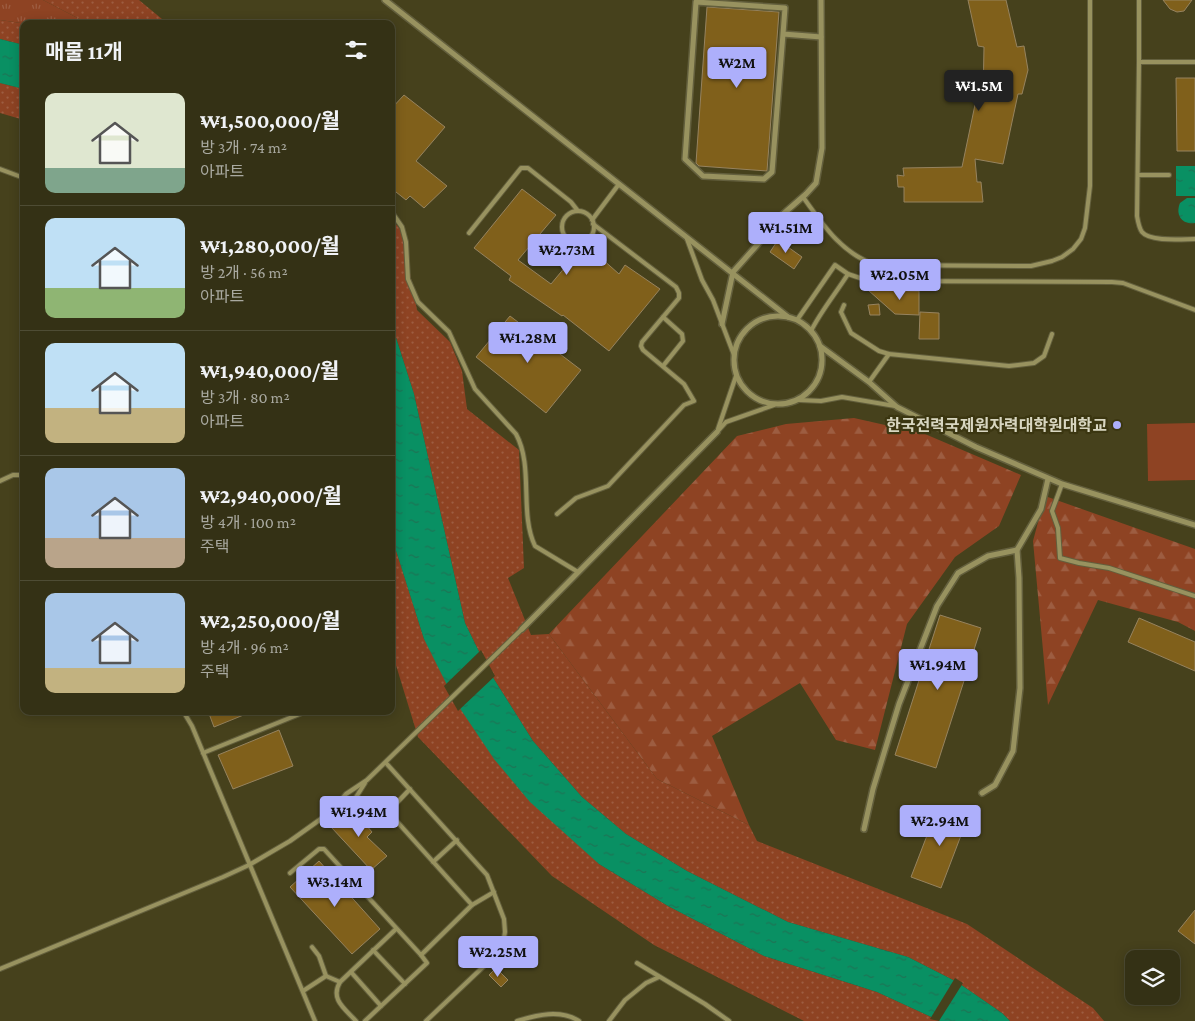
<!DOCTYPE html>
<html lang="ko">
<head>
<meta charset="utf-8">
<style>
	body { margin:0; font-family:"Crimson Pro","Noto Sans KR",serif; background:#3c391e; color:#f1f3f6; height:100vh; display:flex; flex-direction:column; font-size:19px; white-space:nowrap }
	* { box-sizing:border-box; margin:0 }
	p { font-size:16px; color:#a9a9a0 }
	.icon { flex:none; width:28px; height:28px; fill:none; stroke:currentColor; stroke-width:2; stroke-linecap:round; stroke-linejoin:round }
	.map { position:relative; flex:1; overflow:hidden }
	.sheet { position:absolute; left:20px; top:20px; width:375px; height:695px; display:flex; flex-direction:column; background:#343115; border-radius:10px; box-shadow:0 2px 12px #0003,0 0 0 1px #4e4c34 }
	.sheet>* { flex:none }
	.buttons { position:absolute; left:1125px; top:950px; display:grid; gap:10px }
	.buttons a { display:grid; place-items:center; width:55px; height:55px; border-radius:10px; background:#343115; box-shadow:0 2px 12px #0003,0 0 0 1px #4e4c34; font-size:25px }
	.price { position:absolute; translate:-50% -42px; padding:0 11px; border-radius:5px; background:#adaffb; color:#111; font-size:16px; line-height:32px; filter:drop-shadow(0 1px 2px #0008) }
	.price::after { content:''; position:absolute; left:50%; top:30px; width:15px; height:11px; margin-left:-8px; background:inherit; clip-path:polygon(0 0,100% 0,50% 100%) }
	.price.active { background:#222; color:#fff }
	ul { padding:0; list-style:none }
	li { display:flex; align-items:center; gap:15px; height:125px; padding:0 25px }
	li+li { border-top:1px solid #4e4c34 }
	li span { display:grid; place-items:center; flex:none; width:140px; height:100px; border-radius:10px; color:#555 }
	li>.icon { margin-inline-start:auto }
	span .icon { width:60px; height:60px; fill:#fffc; stroke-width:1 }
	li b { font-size:21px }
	h2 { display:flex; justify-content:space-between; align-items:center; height:60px; padding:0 25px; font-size:21px }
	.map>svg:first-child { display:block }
	.grass { fill:url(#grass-dots) }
	.forest { fill:url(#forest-firs) }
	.park { fill:url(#park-tufts) }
	.pitch { fill:#8e4323 }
	.water { fill:url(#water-ripples) }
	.pier { fill:#46411c }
	.building { fill:#80601b; stroke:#96835f }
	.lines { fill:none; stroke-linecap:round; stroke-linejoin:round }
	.lane-casing { stroke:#635f3d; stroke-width:6 }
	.street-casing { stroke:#635f3d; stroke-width:8 }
	.lane { stroke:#98925f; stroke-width:4 }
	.street { stroke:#98925f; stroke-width:5 }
	.poi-dot { fill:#adaffb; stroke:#3b3611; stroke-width:2 }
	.labels { text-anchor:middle; stroke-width:4.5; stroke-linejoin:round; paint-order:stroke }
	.poi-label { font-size:16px; font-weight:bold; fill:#d8d6c1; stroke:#3b3611; text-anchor:end }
</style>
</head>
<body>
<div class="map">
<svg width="1195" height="1021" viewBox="0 0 1195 1021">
	<defs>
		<pattern id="grass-dots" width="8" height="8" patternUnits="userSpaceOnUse" patternTransform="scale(1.25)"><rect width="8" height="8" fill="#8e4323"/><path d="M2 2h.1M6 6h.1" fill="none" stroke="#9d5d41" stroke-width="1.8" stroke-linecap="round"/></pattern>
		<pattern id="forest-firs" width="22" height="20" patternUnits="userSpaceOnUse" patternTransform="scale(1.25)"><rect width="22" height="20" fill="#8e4323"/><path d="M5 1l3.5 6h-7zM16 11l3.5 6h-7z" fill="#9d5d41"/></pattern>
		<pattern id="park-tufts" width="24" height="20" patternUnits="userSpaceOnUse" patternTransform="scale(1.25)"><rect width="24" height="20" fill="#8e4323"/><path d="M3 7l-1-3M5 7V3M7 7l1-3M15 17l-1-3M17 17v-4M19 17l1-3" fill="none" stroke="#9d5d41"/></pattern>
		<pattern id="water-ripples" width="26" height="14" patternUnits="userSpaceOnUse" patternTransform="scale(1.25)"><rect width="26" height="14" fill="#099063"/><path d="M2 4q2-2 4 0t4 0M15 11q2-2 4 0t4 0" fill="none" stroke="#1d7455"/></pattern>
	</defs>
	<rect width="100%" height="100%" fill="#46411c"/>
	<g class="grass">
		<polygon points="43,0 139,0 168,24 89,24"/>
		<polygon points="0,20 28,24 24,24 24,45 0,39"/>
		<polygon points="0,83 24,89 24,120 0,113"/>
		<polygon points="391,219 402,231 417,310 450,342 462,371 467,409 519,450 524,568 508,578 531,635 549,634 657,779 749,825 757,841 967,924 1093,1008 1104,1021 1010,1021 1002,1013 957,982 908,957 788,922 687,871 626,834 582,797 533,741 487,668 465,623 414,394 391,322"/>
		<polygon points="391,534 424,639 599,864 668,906 764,956 877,992 940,1021 804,1021 654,945 552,876 418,737 391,649"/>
	</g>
	<g class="forest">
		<polygon points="854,418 925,434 1021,475 999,526 955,557 907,624 875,750 836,740 800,683 712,736 749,825 657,779 549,634 737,436 786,424"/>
		<polygon points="1045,496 1195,549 1195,631 1178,622 1098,600 1048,705 1033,541"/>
	</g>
	<polygon class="park" points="0,0 43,0 89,24 28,24 0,20"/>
	<polygon class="pitch" points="1195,423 1195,480 1148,481 1147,424"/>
	<g class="water">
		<polygon points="0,39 24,45 24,89 0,83"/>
		<rect x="1176" y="166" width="19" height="30"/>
		<path d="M1187 198H1195V223C1182 225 1175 215 1180 203Z"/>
		<polygon points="391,322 414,394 465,623 487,668 533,741 582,797 626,834 687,871 788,922 908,957 957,982 1002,1013 1010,1021 940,1021 877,992 764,956 668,906 599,864 530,802 494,759 455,701 424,639 393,541 391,534"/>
	</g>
	<g class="pier">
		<polygon points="481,650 495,676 458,711 444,686"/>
		<polygon points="955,978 963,983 939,1021 930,1019"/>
	</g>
	<g class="building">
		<polygon points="968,0 1006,0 1017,47 1024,46 1028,70 1022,94 1018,94 1003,164 975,159 977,182 981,182 983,202 904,202 904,187 898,187 897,175 904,176 903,168 962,167 976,100 983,100 984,47 978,46"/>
		<polygon points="1163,0 1192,0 1184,11 1177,12 1170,9"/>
		<polygon points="707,7 779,12 767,171 699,166 696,163"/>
		<polygon points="1176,78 1195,78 1195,151 1177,151"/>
		<polygon points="404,95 445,127 416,161 447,186 424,208 410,196 406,200 391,188 391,109"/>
		<polygon points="522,189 556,215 518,260 551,284 571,260 592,250 619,274 625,265 660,289 609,351 563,315 562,316 509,280 511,276 474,248"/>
		<polygon points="778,240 802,257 794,269 770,252"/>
		<polygon points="868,290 919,291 919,315 895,314"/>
		<polygon points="879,304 880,315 870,315 868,305"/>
		<polygon points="920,312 939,313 939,339 919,339"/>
		<polygon points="510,316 581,370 546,413 476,357"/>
		<polygon points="940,615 981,628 936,768 895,755"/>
		<polygon points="1139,618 1195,642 1195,671 1128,642"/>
		<polygon points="208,711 251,711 251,712 214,727"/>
		<polygon points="279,730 293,766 233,789 218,755"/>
		<polygon points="351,807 372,832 367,837 387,856 371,870 331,827 339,821 337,819"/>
		<polygon points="938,807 968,817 941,888 911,877"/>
		<polygon points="319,861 380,929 352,954 290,887"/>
		<polygon points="1195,910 1195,944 1178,931"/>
		<polygon points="496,968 508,980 501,987 489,975"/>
	</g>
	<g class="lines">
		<g class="lane-casing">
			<g id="lane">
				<polyline points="1139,0 1139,62 1195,62"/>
				<path d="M1139 62 1137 216C1138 222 1139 228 1142 232 1150 242 1183 239 1195 239"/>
				<polyline points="0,169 24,178"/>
				<polyline points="1138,175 1169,175"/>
				<path d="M803 197C823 225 842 254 876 265L1031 266 1052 261 1062 257 1073 249 1081 239 1085 228 1090 186V0"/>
				<path d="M391 211 402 227 406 242 408 279 418 302 449 332 475 389 516 434C534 467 519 513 535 546L578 572"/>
				<circle cx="578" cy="227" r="16"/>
				<polyline points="592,220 619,184"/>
				<polyline points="469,233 521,168 528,168 571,202 578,211"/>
				<polyline points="687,239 702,280 713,300 734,355"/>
				<polyline points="844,305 841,312 851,333 879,351 889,354 1009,366 1034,363 1044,356 1052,334"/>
				<polyline points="663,317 682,334 683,341 663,366"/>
				<polyline points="797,320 835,265 848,274 869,281 1112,282 1123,283 1195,310"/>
				<path d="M811 331C821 311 836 293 848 274"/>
				<polyline points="869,382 889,354"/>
				<polyline points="799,400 821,401 842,397 895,406"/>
				<polyline points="718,429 736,376"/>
				<polyline points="717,432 726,422 774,405"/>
				<polyline points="0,481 13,475 24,475"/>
				<polyline points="1062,484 1052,511 1058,528 1060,558 1079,563 1109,568 1195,596"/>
				<polyline points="557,514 576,498 608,486 684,405 694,401 684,384 643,350 641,346 642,342 679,298 679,293 676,287 593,224"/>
				<polyline points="183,711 192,726 315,1021"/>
				<polyline points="203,753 307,711"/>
				<polyline points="386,763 487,875 504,919 505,932 502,949 426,1021"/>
				<polyline points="410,789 390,810 392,816 472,905"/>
				<polyline points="334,810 353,802 365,783"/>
				<polyline points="433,862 457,840"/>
				<polyline points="290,873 319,849 324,849 421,955 472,905 494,892"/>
				<polyline points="312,947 319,956 326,976"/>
				<polyline points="373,950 405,984"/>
				<polyline points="637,963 705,1004 729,1021"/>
				<polyline points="0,969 223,877 249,865 290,841 332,811 346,794 367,780 522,629"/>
				<polyline points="351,972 381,1006"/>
				<polyline points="303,991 326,976 340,982"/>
				<path d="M356 1021C344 1008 330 999 340 982L396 929"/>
				<polyline points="365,1021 427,963 421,955"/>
				<path d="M517 1021C537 1015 560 1009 579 1021"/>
				<polyline points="609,1021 625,1000 646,983 659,977"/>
			</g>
		</g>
		<g class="street-casing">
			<g id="street">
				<polyline points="385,0 788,317"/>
				<polyline points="783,34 785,8 696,2 685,159 703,176 764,179 772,172 783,34 821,37"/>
				<circle cx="778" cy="360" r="44"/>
				<polyline points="722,324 733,272 758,244 774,222 806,194 816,183 822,148 821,0"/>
				<polyline points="820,346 869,382 897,407 976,447 1062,484 1195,525"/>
				<polyline points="522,629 717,432"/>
				<polyline points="982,793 995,785 1013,751 1020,688 1019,578 1017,550 1041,509 1048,479"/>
				<polyline points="864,829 873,789 899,704 937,606 958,573 988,556 1017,550"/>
			</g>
		</g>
		<use href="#lane" class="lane"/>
		<use href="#street" class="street"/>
	</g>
	<circle class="poi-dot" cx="1117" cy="425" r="5"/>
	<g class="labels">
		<g class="poi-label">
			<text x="1107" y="431">한국전력국제원자력대학원대학교</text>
		</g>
	</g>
</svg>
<div class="buttons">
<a><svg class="icon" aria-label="layers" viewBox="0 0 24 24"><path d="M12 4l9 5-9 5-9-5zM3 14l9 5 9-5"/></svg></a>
</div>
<b class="price" style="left:737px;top:89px">₩2M</b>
<b class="price active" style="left:979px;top:112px">₩1.5M</b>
<b class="price" style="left:786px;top:254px">₩1.51M</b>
<b class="price" style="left:567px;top:276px">₩2.73M</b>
<b class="price" style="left:900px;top:301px">₩2.05M</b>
<b class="price" style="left:528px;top:364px">₩1.28M</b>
<b class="price" style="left:938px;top:691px">₩1.94M</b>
<b class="price" style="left:359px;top:838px">₩1.94M</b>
<b class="price" style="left:940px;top:847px">₩2.94M</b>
<b class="price" style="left:335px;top:908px">₩3.14M</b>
<b class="price" style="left:498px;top:978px">₩2.25M</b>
<section class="sheet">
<h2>매물 11개<svg class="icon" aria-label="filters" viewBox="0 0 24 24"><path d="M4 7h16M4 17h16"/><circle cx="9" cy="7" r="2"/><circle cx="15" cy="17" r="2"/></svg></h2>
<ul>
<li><span style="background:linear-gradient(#dfe7d0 75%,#7fa58c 0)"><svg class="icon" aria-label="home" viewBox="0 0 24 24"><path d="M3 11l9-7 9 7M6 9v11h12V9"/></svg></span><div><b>₩1,500,000/월</b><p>방 3개 · 74 m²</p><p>아파트</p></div></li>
<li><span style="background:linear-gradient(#bfe0f5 70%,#8fb573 0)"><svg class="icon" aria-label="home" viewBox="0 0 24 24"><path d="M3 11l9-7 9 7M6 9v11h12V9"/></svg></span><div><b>₩1,280,000/월</b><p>방 2개 · 56 m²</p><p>아파트</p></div></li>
<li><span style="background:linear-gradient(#bfe0f5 65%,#c2b280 0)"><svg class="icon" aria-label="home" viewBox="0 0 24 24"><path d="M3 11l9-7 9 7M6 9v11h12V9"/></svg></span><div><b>₩1,940,000/월</b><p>방 3개 · 80 m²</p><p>아파트</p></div></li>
<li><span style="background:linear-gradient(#a9c7e8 70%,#b9a48a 0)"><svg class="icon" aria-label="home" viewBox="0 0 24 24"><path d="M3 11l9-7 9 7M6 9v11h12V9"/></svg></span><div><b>₩2,940,000/월</b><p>방 4개 · 100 m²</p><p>주택</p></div></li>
<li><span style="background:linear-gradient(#a9c7e8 75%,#c2b280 0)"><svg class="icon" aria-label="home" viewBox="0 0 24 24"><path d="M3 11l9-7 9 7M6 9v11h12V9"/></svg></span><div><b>₩2,250,000/월</b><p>방 4개 · 96 m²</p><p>주택</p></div></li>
</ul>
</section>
</div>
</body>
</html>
